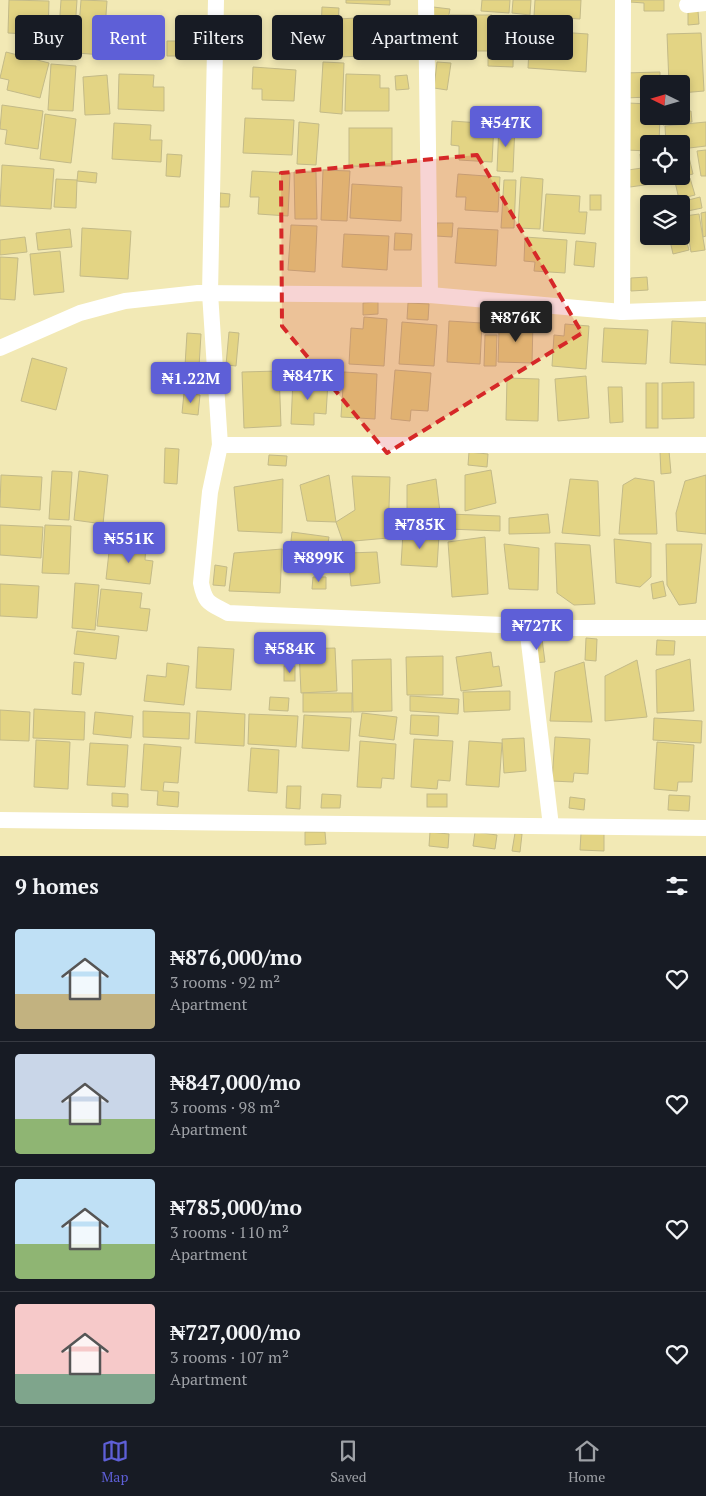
<!DOCTYPE html>
<html lang="en">
<head>
<meta charset="utf-8">
<style>
	body { margin:0; font-family:"PT Serif",serif; background:#20242c; color:#f1f3f6; height:100vh; display:flex; flex-direction:column; font-size:19px; white-space:nowrap }
	* { box-sizing:border-box; margin:0 }
	p { font-size:16px; color:#9ea1a6 }
	.icon { flex:none; width:28px; height:28px; fill:none; stroke:currentColor; stroke-width:2; stroke-linecap:round; stroke-linejoin:round }
	.map { position:relative; height:856px; overflow:hidden }
	.drawer { display:flex; flex-direction:column; background:#171b24; flex:1 }
	.drawer>* { flex:none }
	.guide { position:absolute; left:15px; top:15px; width:676px; height:45px; display:flex; gap:10px }
	.needle { width:32px; rotate:275deg }
	.controls { position:absolute; left:640px; top:75px; display:grid; gap:10px }
	.controls a { display:grid; place-items:center; width:50px; height:50px; border-radius:5px; background:#171b24; box-shadow:0 2px 8px #0003; font-size:25px }
	.price { position:absolute; translate:-50% -42px; padding:0 11px; border-radius:5px; background:#5e5fd7; color:#fff; font-size:16px; line-height:32px; filter:drop-shadow(0 1px 2px #0008) }
	.price::after { content:''; position:absolute; left:50%; top:30px; width:15px; height:11px; margin-left:-8px; background:inherit; clip-path:polygon(0 0,100% 0,50% 100%) }
	.price.current { background:#222; color:#fff }
	ul { padding:0; list-style:none }
	li { display:flex; align-items:center; gap:15px; height:125px; padding:0 15px }
	li+li { border-top:1px solid #363941 }
	li span { display:grid; place-items:center; flex:none; width:140px; height:100px; border-radius:5px; color:#555 }
	li>.icon { margin-inline-start:auto }
	span .icon { width:60px; height:60px; fill:#fffc; stroke-width:1 }
	li b { font-size:21px }
	h2 { display:flex; justify-content:space-between; align-items:center; height:60px; padding:0 15px; font-size:21px }
	.tag { padding:0 18px; border-radius:5px; background:#171b24; box-shadow:0 2px 8px #0003; font-size:18px; line-height:45px }
	.tag.current { background:#5e5fd7; color:#fff }
	.tabs { display:flex; justify-content:space-around; align-items:center; height:70px; border-top:1px solid #363941; background:#171b24; font-size:14px; color:#9ea1a6 }
	.tabs a { display:grid; justify-items:center; gap:2px }
	.tabs .current { color:#5e5fd7 }
	.map>svg:first-child { display:block }
	.building { fill:#e3d484; stroke:#c3ba88 }
	.lines { fill:none; stroke-linecap:round; stroke-linejoin:round }
	.street { stroke:#fff; stroke-width:16 }
	.marked { fill:#d62828; fill-opacity:0.2; stroke:#d62828; stroke-width:4; stroke-dasharray:10 6; stroke-linejoin:round }
</style>
</head>
<body>
<div class="map">
<svg width="706" height="856" viewBox="0 0 706 856">
	<rect width="100%" height="100%" fill="#f2e9b5"/>
	<g class="building">
		<polygon points="9,0 49,1 48,35 8,33"/>
		<polygon points="61,0 77,0 73,60 57,59"/>
		<polygon points="81,0 107,1 103,55 77,53"/>
		<polygon points="346,0 390,0 390,5 346,3"/>
		<polygon points="482,0 510,0 509,13 481,11"/>
		<polygon points="513,0 531,0 530,15 512,13"/>
		<polygon points="535,0 581,0 580,19 534,16"/>
		<polygon points="630,0 664,0 664,11 644,11 644,3 630,2"/>
		<polygon points="322,7 339,8 336,59 320,58"/>
		<polygon points="433,7 450,9 448,20 432,18"/>
		<polygon points="688,11 698,11 699,24 688,25"/>
		<polygon points="450,15 492,15 492,51 458,51 458,42 448,42"/>
		<polygon points="495,16 514,17 513,67 488,66 488,53 495,53"/>
		<polygon points="375,17 376,32 384,32 385,55 340,57 338,19"/>
		<polygon points="113,20 157,23 155,54 111,51"/>
		<polygon points="409,22 411,44 393,45 392,23"/>
		<polygon points="530,30 588,34 586,72 528,68"/>
		<polygon points="701,33 704,91 681,93 681,84 669,84 667,34"/>
		<polygon points="228,34 242,34 242,46 229,46"/>
		<polygon points="167,41 184,41 183,56 167,56"/>
		<polygon points="6,52 49,63 40,98 7,90 9,80 0,78"/>
		<polygon points="323,62 344,63 342,114 320,112"/>
		<polygon points="437,62 451,63 447,90 434,88"/>
		<polygon points="51,64 76,66 73,111 48,110"/>
		<polygon points="253,67 296,70 294,101 262,100 262,89 252,89"/>
		<polygon points="660,72 660,84 649,84 649,97 625,98 624,73"/>
		<polygon points="119,74 154,75 153,87 164,87 164,111 118,109"/>
		<polygon points="346,74 380,75 380,88 389,88 389,111 345,111"/>
		<polygon points="107,75 110,114 85,115 83,77"/>
		<polygon points="407,75 409,89 396,90 395,76"/>
		<polygon points="628,103 649,104 649,116 660,116 659,144 649,144 649,151 626,150"/>
		<polygon points="2,105 43,111 38,149 5,144 7,130 0,129"/>
		<polygon points="691,111 692,122 663,125 662,116 681,116 681,112"/>
		<polygon points="45,114 76,119 71,163 40,159"/>
		<polygon points="245,118 294,120 292,155 243,153"/>
		<polygon points="452,121 494,124 492,162 459,160 459,146 451,145"/>
		<polygon points="299,122 319,124 316,165 297,164"/>
		<polygon points="706,122 706,146 681,149 681,144 666,144 665,126"/>
		<polygon points="114,123 151,125 150,140 162,140 161,162 112,159"/>
		<polygon points="499,125 515,125 513,172 497,171"/>
		<rect x="349" y="128" width="43" height="38"/>
		<polygon points="706,150 706,176 701,176 697,151"/>
		<polygon points="649,153 649,165 641,165 640,154"/>
		<polygon points="688,153 693,174 673,179 672,176 681,176 681,154"/>
		<polygon points="167,154 182,155 180,177 166,176"/>
		<polygon points="2,165 54,169 51,209 0,206"/>
		<polygon points="649,167 649,176 665,176 666,182 630,187 628,170"/>
		<polygon points="323,170 350,171 347,221 321,220"/>
		<polygon points="78,171 97,173 96,183 77,181"/>
		<polygon points="252,171 290,173 288,216 258,214 259,197 250,197"/>
		<polygon points="294,172 316,172 317,219 295,219"/>
		<polygon points="458,174 500,177 498,212 465,210 466,197 456,197"/>
		<polygon points="521,177 543,179 540,229 518,228"/>
		<polygon points="690,178 695,195 679,199 675,182"/>
		<polygon points="56,179 77,180 76,208 54,207"/>
		<polygon points="504,180 516,180 514,228 501,228"/>
		<polygon points="352,184 402,187 401,221 350,218"/>
		<polygon points="220,193 230,194 229,207 220,207"/>
		<polygon points="546,194 580,196 579,212 587,212 585,234 543,231"/>
		<rect x="590" y="195" width="11" height="15"/>
		<polygon points="700,197 702,208 683,212 681,202"/>
		<polygon points="706,212 706,236 703,237 701,213"/>
		<polygon points="699,214 705,250 691,252 685,216"/>
		<polygon points="681,220 689,250 673,254 669,236 681,236"/>
		<polygon points="437,223 453,223 452,237 436,236"/>
		<polygon points="291,225 317,226 315,272 288,270"/>
		<polygon points="82,228 131,231 128,279 80,276"/>
		<polygon points="458,228 498,230 496,266 455,263"/>
		<polygon points="70,229 72,247 38,250 36,233"/>
		<polygon points="395,233 412,234 411,250 394,250"/>
		<polygon points="344,234 389,236 387,270 342,267"/>
		<polygon points="25,237 27,252 0,255 0,240"/>
		<polygon points="525,237 567,240 565,273 534,271 535,262 524,261"/>
		<polygon points="576,241 596,243 594,267 574,265"/>
		<polygon points="60,251 64,292 34,295 30,254"/>
		<polygon points="0,257 18,258 15,300 0,299"/>
		<polygon points="647,277 648,290 631,291 631,278"/>
		<polygon points="378,302 378,314 363,315 363,303"/>
		<polygon points="408,303 429,304 428,320 407,319"/>
		<polygon points="364,317 387,319 384,366 349,364 351,328 363,329"/>
		<polygon points="449,321 482,323 480,364 447,362"/>
		<polygon points="511,321 533,322 532,363 498,362 499,330 511,331"/>
		<polygon points="672,321 706,323 706,365 670,363"/>
		<polygon points="402,322 437,325 434,366 399,364"/>
		<polygon points="565,324 589,326 586,369 552,366 554,335 564,336"/>
		<polygon points="604,328 648,330 646,364 602,362"/>
		<polygon points="229,332 239,333 236,366 226,365"/>
		<polygon points="187,333 201,334 198,383 184,382"/>
		<polygon points="485,335 497,335 496,366 484,366"/>
		<polygon points="32,358 67,368 56,410 21,401"/>
		<polygon points="395,370 431,373 428,411 411,410 410,421 391,419"/>
		<polygon points="279,371 281,426 244,428 242,372"/>
		<polygon points="344,372 377,374 375,419 341,417"/>
		<polygon points="586,376 589,418 558,421 555,379"/>
		<polygon points="507,378 539,379 538,421 506,420"/>
		<polygon points="293,379 328,382 326,414 314,413 314,425 291,424"/>
		<polygon points="694,382 694,418 662,419 662,383"/>
		<rect x="646" y="383" width="12" height="45"/>
		<polygon points="185,384 199,384 198,393 185,392"/>
		<polygon points="608,387 622,387 623,422 610,423"/>
		<polygon points="184,393 200,395 198,415 182,413"/>
		<polygon points="165,448 179,449 177,484 164,483"/>
		<polygon points="669,451 671,473 661,474 660,452"/>
		<polygon points="469,452 488,454 487,467 468,465"/>
		<polygon points="269,455 287,456 286,466 268,465"/>
		<polygon points="491,470 496,503 465,511 465,475"/>
		<polygon points="52,471 72,472 69,520 49,519"/>
		<polygon points="79,471 108,475 103,524 74,520"/>
		<polygon points="1,475 42,477 40,510 0,507"/>
		<polygon points="329,475 336,522 307,521 300,485"/>
		<polygon points="706,475 706,534 677,531 676,513 685,481"/>
		<polygon points="352,476 390,477 388,538 343,542 336,522 355,510"/>
		<polygon points="635,478 654,481 657,534 619,534 623,485"/>
		<polygon points="283,479 282,533 238,531 234,487"/>
		<polygon points="436,479 441,520 407,524 407,485"/>
		<polygon points="570,479 598,481 600,536 562,533"/>
		<polygon points="449,514 500,516 500,531 448,529"/>
		<polygon points="548,514 550,533 509,534 509,518"/>
		<polygon points="0,525 43,527 41,558 0,555"/>
		<polygon points="45,525 71,526 69,574 42,573"/>
		<polygon points="292,532 329,537 326,555 290,550"/>
		<polygon points="403,533 439,535 437,567 401,565"/>
		<polygon points="485,537 488,594 452,597 448,542"/>
		<polygon points="614,539 651,543 651,577 640,587 616,583"/>
		<polygon points="110,543 146,546 145,560 153,561 150,584 106,579"/>
		<polygon points="555,543 590,545 595,604 574,605 557,593"/>
		<polygon points="504,544 539,548 538,590 509,589"/>
		<polygon points="666,544 702,544 696,603 679,605 667,585"/>
		<polygon points="282,549 280,593 229,591 234,553"/>
		<polygon points="377,552 380,583 351,586 348,553"/>
		<polygon points="215,565 227,567 225,586 213,585"/>
		<polygon points="313,577 326,577 326,589 312,589"/>
		<polygon points="663,581 666,596 653,599 651,584"/>
		<polygon points="75,583 99,585 95,630 72,628"/>
		<polygon points="0,584 39,586 37,618 0,616"/>
		<polygon points="101,589 142,593 140,608 150,609 147,631 97,626"/>
		<polygon points="77,631 119,636 116,659 74,654"/>
		<polygon points="586,638 597,639 596,661 585,660"/>
		<polygon points="542,639 545,662 532,663 530,640"/>
		<polygon points="657,640 675,641 674,655 656,655"/>
		<polygon points="198,647 234,649 231,690 196,688"/>
		<polygon points="335,648 337,691 301,693 299,649"/>
		<polygon points="491,652 493,667 499,666 502,686 461,691 456,657"/>
		<polygon points="443,656 443,695 407,695 406,657"/>
		<polygon points="391,659 392,711 353,712 352,660"/>
		<polygon points="690,659 694,711 657,713 656,670"/>
		<polygon points="637,660 647,717 605,721 605,676"/>
		<polygon points="74,662 84,663 81,695 72,694"/>
		<polygon points="584,662 592,722 550,721 555,672"/>
		<polygon points="167,663 189,666 184,705 144,701 147,675 166,677"/>
		<rect x="284" y="666" width="11" height="15"/>
		<polygon points="510,691 510,710 464,712 463,692"/>
		<rect x="303" y="693" width="49" height="19"/>
		<polygon points="410,696 459,699 458,714 410,711"/>
		<polygon points="270,697 289,698 288,711 269,710"/>
		<polygon points="34,709 85,712 84,740 33,738"/>
		<polygon points="0,710 30,712 29,741 0,740"/>
		<polygon points="143,711 190,713 189,739 143,737"/>
		<polygon points="197,711 245,714 244,746 195,743"/>
		<polygon points="95,712 133,716 131,738 93,734"/>
		<polygon points="362,713 397,717 394,740 359,736"/>
		<polygon points="249,714 298,716 296,747 248,744"/>
		<polygon points="304,715 351,718 349,751 302,748"/>
		<polygon points="411,715 439,716 438,736 410,734"/>
		<polygon points="654,718 702,721 701,743 653,740"/>
		<polygon points="555,737 590,739 588,774 574,773 573,782 552,781"/>
		<polygon points="524,738 526,771 504,773 502,739"/>
		<polygon points="414,739 453,741 450,781 438,780 437,789 411,787"/>
		<polygon points="36,740 70,742 68,789 34,787"/>
		<polygon points="360,741 396,744 394,779 382,778 381,788 357,787"/>
		<polygon points="469,741 502,743 499,787 466,785"/>
		<polygon points="657,742 694,745 692,782 678,782 677,791 654,789"/>
		<polygon points="90,743 128,745 125,787 87,785"/>
		<polygon points="144,744 181,747 178,783 164,782 163,791 179,792 178,807 157,805 158,791 141,790"/>
		<polygon points="251,748 279,750 277,793 248,791"/>
		<polygon points="287,786 301,786 300,809 286,808"/>
		<polygon points="112,793 128,794 128,807 112,806"/>
		<polygon points="322,794 341,795 340,808 321,808"/>
		<rect x="427" y="794" width="20" height="13"/>
		<polygon points="669,795 690,796 689,811 668,810"/>
		<polygon points="570,797 585,799 584,810 569,808"/>
		<polygon points="305,832 325,832 326,844 305,845"/>
		<polygon points="430,832 449,834 448,848 429,846"/>
		<polygon points="475,832 497,835 495,849 473,846"/>
		<polygon points="515,833 522,834 520,852 512,851"/>
		<polygon points="581,833 604,834 604,851 580,850"/>
	</g>
	<g class="lines">
		<g class="street">
			<polyline points="216,0 210,293 220,445"/>
			<polyline points="426,0 430,295"/>
			<polyline points="687,5 706,3"/>
			<polyline points="622,312 623,0"/>
			<polyline points="0,348 80,313 125,301 198,293 430,295 622,312 706,309"/>
			<path d="M706 445H220L210 492 201 583C205 604 210 603 228 613L570 628H706"/>
			<polyline points="527,626 551,826"/>
			<polyline points="0,820 706,828"/>
		</g>
	</g>
	<path class="marked" d="M477 155 582 333 387 453 282 326 281 173Z"/>
</svg>
<div class="controls">
<a><svg class="needle" viewBox="-14 -14 28 28"><path d="M0-13l5 13h-10z" fill="#e53935"/><path d="M0 13l5-13h-10z" fill="#9ea1a6"/></svg></a>
<a><svg class="icon" aria-label="locate" viewBox="0 0 24 24"><circle cx="12" cy="12" r="6"/><path d="M12 2v4M12 18v4M2 12h4M18 12h4"/></svg></a>
<a><svg class="icon" aria-label="layers" viewBox="0 0 24 24"><path d="M12 4l9 5-9 5-9-5zM3 14l9 5 9-5"/></svg></a>
</div>
<b class="price" style="left:506px;top:148px">₦547K</b>
<b class="price current" style="left:516px;top:343px">₦876K</b>
<b class="price" style="left:308px;top:401px">₦847K</b>
<b class="price" style="left:191px;top:404px">₦1.22M</b>
<b class="price" style="left:420px;top:550px">₦785K</b>
<b class="price" style="left:129px;top:564px">₦551K</b>
<b class="price" style="left:319px;top:583px">₦899K</b>
<b class="price" style="left:537px;top:651px">₦727K</b>
<b class="price" style="left:290px;top:674px">₦584K</b>
<div class="guide">
<a class="tag">Buy</a>
<a class="tag current">Rent</a>
<a class="tag">Filters</a>
<a class="tag">New</a>
<a class="tag">Apartment</a>
<a class="tag">House</a>
</div>
</div>
<section class="drawer">
<h2>9 homes<svg class="icon" aria-label="filters" viewBox="0 0 24 24"><path d="M4 7h16M4 17h16"/><circle cx="9" cy="7" r="2"/><circle cx="15" cy="17" r="2"/></svg></h2>
<ul>
<li><span style="background:linear-gradient(#bfe0f5 65%,#c2b280 0)"><svg class="icon" aria-label="home" viewBox="0 0 24 24"><path d="M3 11l9-7 9 7M6 9v11h12V9"/></svg></span><div><b>₦876,000/mo</b><p>3 rooms · 92 m²</p><p>Apartment</p></div><svg class="icon" aria-label="heart" viewBox="0 0 24 24"><path d="M12 20l-8-8c-3-5 5-10 8-4 3-6 11-1 8 4z"/></svg></li>
<li><span style="background:linear-gradient(#c9d6e8 65%,#8fb573 0)"><svg class="icon" aria-label="home" viewBox="0 0 24 24"><path d="M3 11l9-7 9 7M6 9v11h12V9"/></svg></span><div><b>₦847,000/mo</b><p>3 rooms · 98 m²</p><p>Apartment</p></div><svg class="icon" aria-label="heart" viewBox="0 0 24 24"><path d="M12 20l-8-8c-3-5 5-10 8-4 3-6 11-1 8 4z"/></svg></li>
<li><span style="background:linear-gradient(#bfe0f5 65%,#8fb573 0)"><svg class="icon" aria-label="home" viewBox="0 0 24 24"><path d="M3 11l9-7 9 7M6 9v11h12V9"/></svg></span><div><b>₦785,000/mo</b><p>3 rooms · 110 m²</p><p>Apartment</p></div><svg class="icon" aria-label="heart" viewBox="0 0 24 24"><path d="M12 20l-8-8c-3-5 5-10 8-4 3-6 11-1 8 4z"/></svg></li>
<li><span style="background:linear-gradient(#f6c9c9 70%,#7fa58c 0)"><svg class="icon" aria-label="home" viewBox="0 0 24 24"><path d="M3 11l9-7 9 7M6 9v11h12V9"/></svg></span><div><b>₦727,000/mo</b><p>3 rooms · 107 m²</p><p>Apartment</p></div><svg class="icon" aria-label="heart" viewBox="0 0 24 24"><path d="M12 20l-8-8c-3-5 5-10 8-4 3-6 11-1 8 4z"/></svg></li>
</ul>
</section>
<nav class="tabs">
<a class="current"><svg class="icon" aria-label="map" viewBox="0 0 24 24"><path d="M3 6l6-2 6 2 6-2v14l-6 2-6-2-6 2zM9 4v14M15 6v14"/></svg>Map</a>
<a><svg class="icon" aria-label="saved" viewBox="0 0 24 24"><path d="M7 4h10v16l-5-4-5 4z"/></svg>Saved</a>
<a><svg class="icon" aria-label="home" viewBox="0 0 24 24"><path d="M3 11l9-7 9 7M6 9v11h12V9"/></svg>Home</a>
</nav>
</body>
</html>
